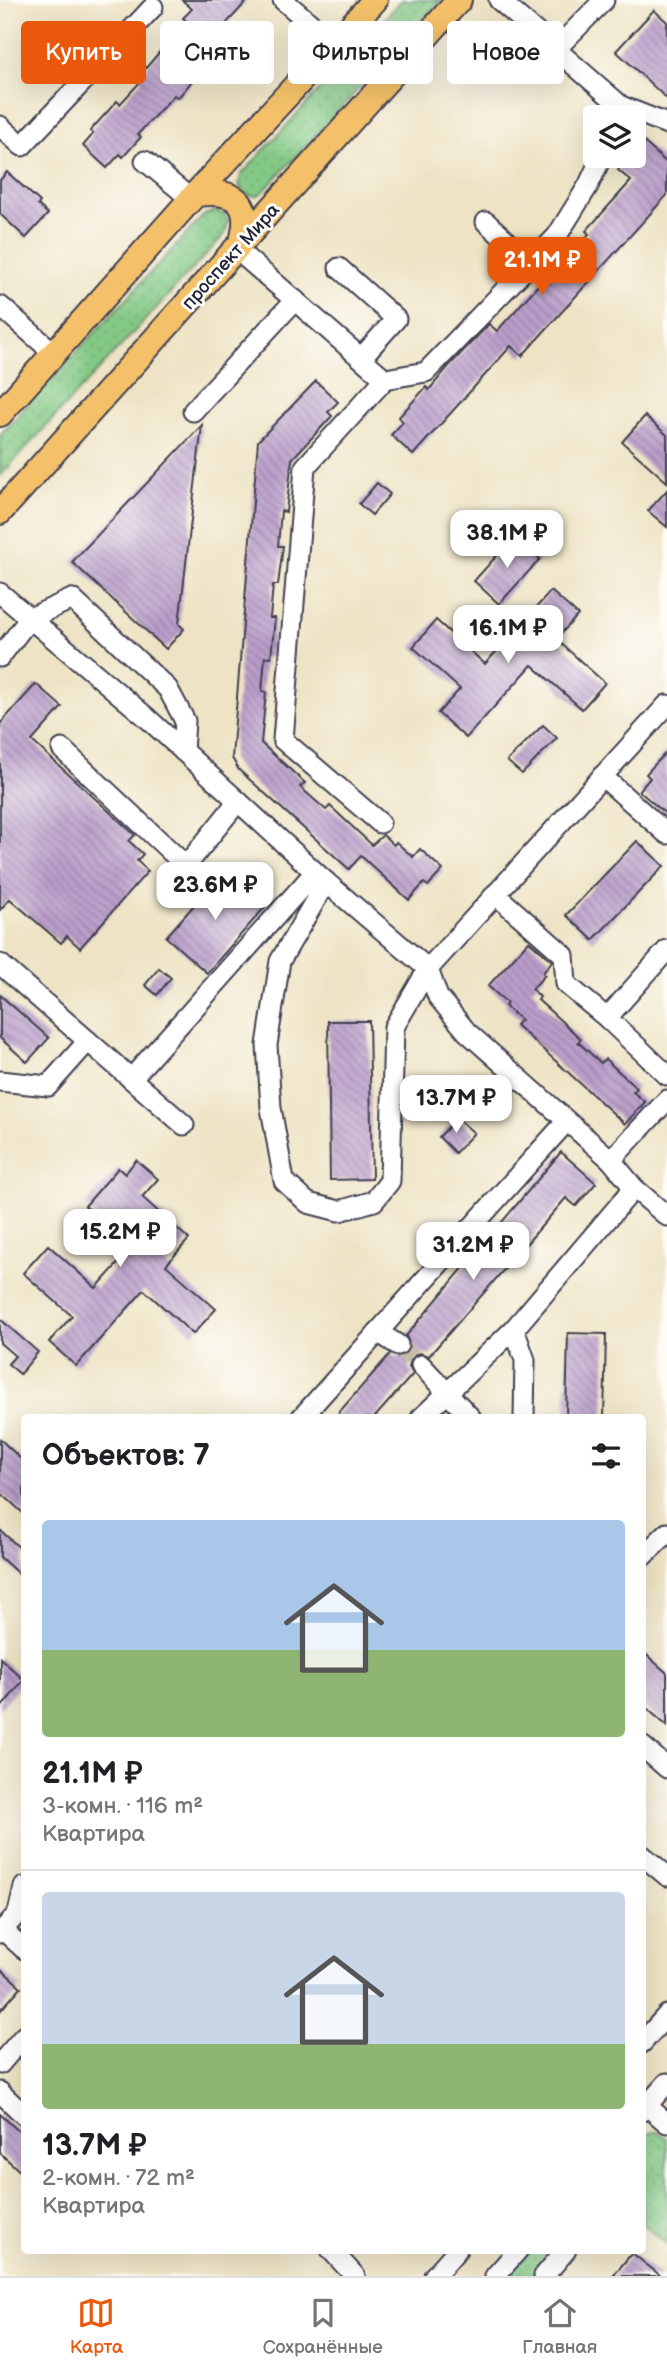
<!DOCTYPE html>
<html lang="ru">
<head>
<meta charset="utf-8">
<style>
	body { margin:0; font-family:"Balsamiq Sans",sans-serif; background:#f6f6f6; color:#202124; height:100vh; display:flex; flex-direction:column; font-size:26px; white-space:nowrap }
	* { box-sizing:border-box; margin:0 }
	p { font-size:23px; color:#757577 }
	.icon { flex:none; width:38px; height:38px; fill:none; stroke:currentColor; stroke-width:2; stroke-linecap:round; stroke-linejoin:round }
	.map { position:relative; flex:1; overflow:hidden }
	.drawer { position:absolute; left:21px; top:1414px; width:625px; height:840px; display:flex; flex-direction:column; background:#fff; border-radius:7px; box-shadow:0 7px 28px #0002 }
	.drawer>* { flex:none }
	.top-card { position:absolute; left:21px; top:21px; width:626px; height:63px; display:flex; gap:14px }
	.buttons { position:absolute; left:583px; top:105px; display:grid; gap:14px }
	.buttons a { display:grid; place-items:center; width:63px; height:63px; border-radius:7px; background:#fff; box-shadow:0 7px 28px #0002; font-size:35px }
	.price { position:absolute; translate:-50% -60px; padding:0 16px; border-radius:14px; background:#fff; color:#222; font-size:23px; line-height:46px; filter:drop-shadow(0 2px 4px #0008) }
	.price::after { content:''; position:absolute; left:50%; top:42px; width:21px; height:16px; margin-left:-10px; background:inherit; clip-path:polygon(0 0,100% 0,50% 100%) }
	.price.on { background:#ea580c; color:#fff }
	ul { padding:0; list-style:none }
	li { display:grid; align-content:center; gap:14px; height:371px; padding:0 21px }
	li+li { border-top:2px solid #e0e0e0 }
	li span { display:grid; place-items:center; height:217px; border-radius:7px; color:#555 }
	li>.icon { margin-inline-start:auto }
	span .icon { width:126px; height:126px; fill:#fffc; stroke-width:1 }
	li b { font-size:30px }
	h2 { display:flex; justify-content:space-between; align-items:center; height:84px; padding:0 21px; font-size:30px }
	.pill { padding:0 24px; border-radius:7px; background:#fff; box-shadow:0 7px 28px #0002; font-size:24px; line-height:63px }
	.pill.on { background:#ea580c; color:#fff }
	.dock { display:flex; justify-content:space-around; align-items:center; height:98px; border-top:2px solid #e0e0e0; background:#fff; font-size:19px; color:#757577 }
	.dock a { display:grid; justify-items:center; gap:4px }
	.dock .on { color:#ea580c }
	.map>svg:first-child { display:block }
	.grass { fill:url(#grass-dots); stroke:#527660; stroke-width:2 }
	.building { fill:url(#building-back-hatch) }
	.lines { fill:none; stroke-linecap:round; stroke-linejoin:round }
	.minor-tunnel { stroke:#c5bca9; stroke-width:19; stroke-dasharray:19 10; stroke-linecap:butt }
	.minor-casing { stroke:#413f50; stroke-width:23 }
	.major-casing { stroke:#413f50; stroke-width:28 }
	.minor { stroke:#fff; stroke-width:19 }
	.major { stroke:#f4c16b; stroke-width:24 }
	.labels { text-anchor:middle; stroke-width:6; stroke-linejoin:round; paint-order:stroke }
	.street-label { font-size:19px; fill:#22223b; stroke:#fdfcf7 }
</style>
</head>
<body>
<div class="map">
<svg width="667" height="2276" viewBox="0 0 667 2276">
	<defs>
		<pattern id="grass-dots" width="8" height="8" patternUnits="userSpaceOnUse" patternTransform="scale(1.75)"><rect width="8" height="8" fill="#83c985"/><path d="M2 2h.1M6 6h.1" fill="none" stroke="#71ac74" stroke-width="1.8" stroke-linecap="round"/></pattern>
		<pattern id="building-back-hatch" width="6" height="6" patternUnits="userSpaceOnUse" patternTransform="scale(1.75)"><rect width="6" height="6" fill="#ba9eca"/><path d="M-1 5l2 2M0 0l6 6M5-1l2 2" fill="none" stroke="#9780a5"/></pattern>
	</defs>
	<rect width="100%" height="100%" fill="#fdfcf7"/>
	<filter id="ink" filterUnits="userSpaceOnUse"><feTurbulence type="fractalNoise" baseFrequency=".0143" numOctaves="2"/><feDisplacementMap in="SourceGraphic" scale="14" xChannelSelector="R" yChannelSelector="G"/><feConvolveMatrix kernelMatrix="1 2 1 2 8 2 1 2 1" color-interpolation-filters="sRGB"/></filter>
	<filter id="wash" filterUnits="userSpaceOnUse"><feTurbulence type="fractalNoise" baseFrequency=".00686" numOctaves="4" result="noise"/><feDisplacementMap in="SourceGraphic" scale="28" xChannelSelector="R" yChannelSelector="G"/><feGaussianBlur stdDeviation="1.57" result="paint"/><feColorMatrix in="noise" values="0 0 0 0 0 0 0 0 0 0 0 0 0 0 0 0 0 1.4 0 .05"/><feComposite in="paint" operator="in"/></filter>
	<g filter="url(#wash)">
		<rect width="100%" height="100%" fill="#eee3c4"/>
		<g class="grass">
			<polygon points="402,0 441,0 263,192 256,196 245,194 239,185 241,175"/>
			<polygon points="216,210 224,214 228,220 225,234 0,476 0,435 204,215"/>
			<polygon points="656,2131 667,2138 667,2244 642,2223 642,2135"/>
			<polygon points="529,2251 555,2251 531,2276 506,2276"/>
		</g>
		<g id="blocks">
			<g class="building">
				<polygon points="182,0 248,0 214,37 218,40 188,77 192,81 178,98 174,95 138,134 141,137 123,157 120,154 107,168 83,146 93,134 90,131 117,101 120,104 142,80 139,76 186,21 183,18 192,9"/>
				<polygon points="654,10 667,22 667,99 616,51"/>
				<polygon points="634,133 667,163 667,195 522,356 511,346 413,455 391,435 403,422 399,417 426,387 429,390 448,367 489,324 497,331 565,255 568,258 589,234 586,231 631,181 618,170 621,166 614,159 614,156 634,156"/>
				<polygon points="7,172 40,202 38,205 48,214 26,238 0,214 0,180"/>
				<polygon points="316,381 338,402 328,412 332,416 292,459 286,512 281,511 278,546 283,546 278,585 273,585 270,618 275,618 271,657 265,657 262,691 266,692 261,743 305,783 300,787 326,810 330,806 372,845 383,835 394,845 396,842 413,857 420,849 443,870 428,886 424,883 409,900 361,856 349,869 239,770 232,758 258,441"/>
				<polygon points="645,416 667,435 667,482 622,442"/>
				<polygon points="202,425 179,624 184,629 166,649 72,562"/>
				<polygon points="377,483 390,494 372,515 359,504"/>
				<polygon points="667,490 667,527 648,511"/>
				<polygon points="524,539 536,550 534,553 540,559 499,604 474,581 509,542 516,547"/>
				<polygon points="551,591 578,615 556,639 605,683 582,709 532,665 466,738 438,713 460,689 413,647 436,620 485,664"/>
				<polygon points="36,684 62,707 32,741 135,835 129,841 143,854 137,861 148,871 80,948 67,936 61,943 10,899 0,910 0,724"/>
				<polygon points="543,725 557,738 522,774 507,761"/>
				<polygon points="667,751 667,815 639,791 650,778 646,774"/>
				<polygon points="637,841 664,866 593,940 566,915"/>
				<polygon points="224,871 265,907 207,973 166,937"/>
				<polygon points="529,941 552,961 543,973 545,975 532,989 540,997 538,1000 581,1039 578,1042 601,1063 605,1059 637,1088 633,1092 645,1102 625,1124 516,1025 521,1020 505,1006 507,1003 488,986"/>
				<polygon points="159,968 171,978 157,995 145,985"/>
				<polygon points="0,995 49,1038 27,1062 0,1038"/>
				<polygon points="328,1021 369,1021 372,1179 330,1180"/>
				<polygon points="457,1118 474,1133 455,1153 439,1137"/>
				<polygon points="561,1152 596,1183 576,1206 566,1198 429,1356 419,1353 412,1357 409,1367 413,1374 374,1418 334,1418 390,1354 398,1357 408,1352 410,1345 406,1336"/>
				<polygon points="136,1160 158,1179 142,1197 189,1239 166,1265 216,1309 193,1334 144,1290 76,1366 49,1342 72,1316 23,1273 48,1245 96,1288 132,1248 85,1206 118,1168 125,1174"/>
				<polygon points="0,1319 38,1352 20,1374 8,1364 15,1356 0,1343"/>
				<polygon points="568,1333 606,1334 604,1418 566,1418"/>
				<polygon points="0,1439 24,1462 24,1514 0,1492"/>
				<polygon points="0,1530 24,1552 24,1579 0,1557"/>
				<polygon points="642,1651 667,1673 667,1726 642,1704"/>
				<polygon points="0,1658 24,1680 0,1709"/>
				<polygon points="0,1968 21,1987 0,2011"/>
				<polygon points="0,2114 24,2136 24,2175 0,2153"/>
				<polygon points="632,2253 661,2276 613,2276"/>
			</g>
		</g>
	</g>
	<g filter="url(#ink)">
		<use href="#blocks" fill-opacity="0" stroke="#413f50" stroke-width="2"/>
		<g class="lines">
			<polyline class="minor-tunnel" points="398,1345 421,1365"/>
			<g class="minor-casing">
				<g id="minor">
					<polyline points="283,0 334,44"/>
					<polyline points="499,0 621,106 617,117"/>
					<polyline points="556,49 604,0"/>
					<polyline points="621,106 667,124"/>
					<polyline points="0,126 22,146 153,7"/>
					<polyline points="145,161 191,199"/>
					<polyline points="486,222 531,263"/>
					<polyline points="236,249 385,379 305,467 283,740 380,823"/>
					<polyline points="339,268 396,319 361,358"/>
					<polyline points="0,306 55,354"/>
					<polyline points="385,379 426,372 557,236 588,186 602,156"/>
					<polyline points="193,411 295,300"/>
					<polyline points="0,593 145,716 326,882 428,969 438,997 467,1032 611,1160 634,1188 667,1216"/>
					<polyline points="0,657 30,618 72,599 168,689 185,721 183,751"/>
					<polyline points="62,749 186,866 238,801"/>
					<polyline points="602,776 667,834"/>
					<polyline points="326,882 280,961 267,1045 271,1108 284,1181 308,1203 339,1211 374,1201 390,1181 394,1027 428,969 667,705"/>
					<polyline points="495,894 564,955 566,984 607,1018 667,1075"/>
					<polyline points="0,964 88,1041 48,1086 0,1081"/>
					<polyline points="607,1018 667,950"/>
					<polyline points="88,1041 184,1125"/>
					<polyline points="131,1079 315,872"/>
					<polyline points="611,1160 667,1100"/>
					<polyline points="514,1329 525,1360 524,1418"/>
					<polyline points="378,1332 398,1345"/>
					<polyline points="421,1365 471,1418"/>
					<polyline points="301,1418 566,1122"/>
					<polyline points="421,1418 514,1329 634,1188"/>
					<polyline points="642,1557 667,1533"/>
					<polyline points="642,1746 667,1768"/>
					<polyline points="642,1855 667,1876"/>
					<polyline points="3,1930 24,1949"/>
					<polyline points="0,1933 18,1913 24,1887"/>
					<polyline points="642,2043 667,2015"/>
					<polyline points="0,2064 24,2036"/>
					<polyline points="0,2092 24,2115"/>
					<polyline points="647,2106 667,2123"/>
					<polyline points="642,2111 667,2083"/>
					<polyline points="331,2250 355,2276"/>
					<polyline points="434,2276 457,2250"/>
					<polyline points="495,2276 518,2250"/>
					<polyline points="544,2276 566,2250"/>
				</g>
			</g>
			<g class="major-casing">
				<g id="major">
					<path d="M197 194C234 189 253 202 242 241"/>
					<polyline points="0,414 191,199 375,0"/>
					<polyline points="0,512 459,0"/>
				</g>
			</g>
			<use href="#minor" class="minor"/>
			<use href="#major" class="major"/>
		</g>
	</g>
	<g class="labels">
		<g class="street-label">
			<text transform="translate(230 256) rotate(-48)" y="7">проспект Мира</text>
		</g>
	</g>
</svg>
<div class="buttons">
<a><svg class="icon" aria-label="layers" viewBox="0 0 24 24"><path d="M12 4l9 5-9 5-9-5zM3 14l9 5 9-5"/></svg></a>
</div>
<b class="price on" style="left:542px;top:297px">21.1M ₽</b>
<b class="price" style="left:507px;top:570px">38.1M ₽</b>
<b class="price" style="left:508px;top:665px">16.1M ₽</b>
<b class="price" style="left:215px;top:922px">23.6M ₽</b>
<b class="price" style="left:456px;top:1135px">13.7M ₽</b>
<b class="price" style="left:120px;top:1269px">15.2M ₽</b>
<b class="price" style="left:473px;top:1282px">31.2M ₽</b>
<div class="top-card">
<a class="pill on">Купить</a>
<a class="pill">Снять</a>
<a class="pill">Фильтры</a>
<a class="pill">Новое</a>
</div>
<section class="drawer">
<h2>Объектов: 7<svg class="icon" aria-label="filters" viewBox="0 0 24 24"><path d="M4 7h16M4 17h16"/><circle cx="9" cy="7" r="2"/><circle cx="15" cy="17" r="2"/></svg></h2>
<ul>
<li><span style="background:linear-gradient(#a9c7e8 60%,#8fb573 0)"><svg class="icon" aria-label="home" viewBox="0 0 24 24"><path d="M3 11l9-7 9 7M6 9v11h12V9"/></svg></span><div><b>21.1M ₽</b><p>3-комн. · 116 m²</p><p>Квартира</p></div></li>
<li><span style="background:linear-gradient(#c9d6e8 70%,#8fb573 0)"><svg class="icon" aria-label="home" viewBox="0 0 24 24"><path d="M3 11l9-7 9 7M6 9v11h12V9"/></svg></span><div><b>13.7M ₽</b><p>2-комн. · 72 m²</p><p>Квартира</p></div></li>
</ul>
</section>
</div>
<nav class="dock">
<a class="on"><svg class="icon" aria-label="map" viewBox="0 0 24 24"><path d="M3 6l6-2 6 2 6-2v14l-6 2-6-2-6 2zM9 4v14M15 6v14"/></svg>Карта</a>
<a><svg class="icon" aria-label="saved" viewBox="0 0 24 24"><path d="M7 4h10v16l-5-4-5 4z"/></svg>Сохранённые</a>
<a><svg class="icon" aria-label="home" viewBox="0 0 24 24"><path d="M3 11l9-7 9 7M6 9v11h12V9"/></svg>Главная</a>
</nav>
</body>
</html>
